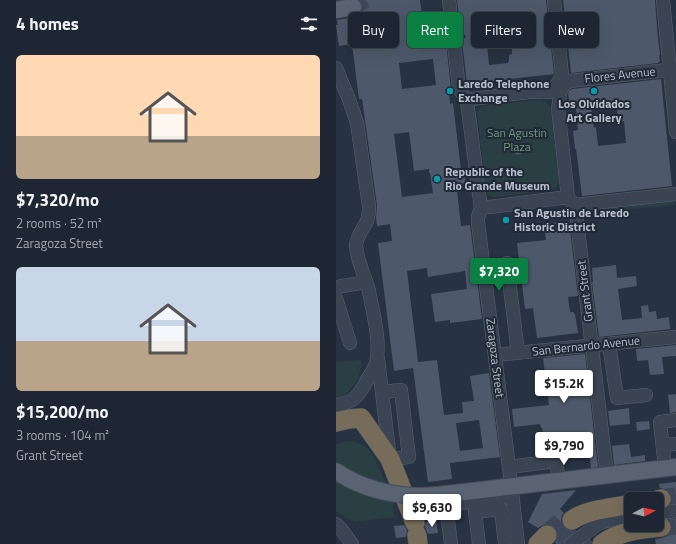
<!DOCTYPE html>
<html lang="en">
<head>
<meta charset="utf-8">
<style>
	body { margin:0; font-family:"Titillium Web",sans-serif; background:#252e3a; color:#f1f3f6; height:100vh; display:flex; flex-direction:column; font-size:15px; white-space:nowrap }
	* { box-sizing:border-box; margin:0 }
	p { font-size:13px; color:#a0a5ac }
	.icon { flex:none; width:22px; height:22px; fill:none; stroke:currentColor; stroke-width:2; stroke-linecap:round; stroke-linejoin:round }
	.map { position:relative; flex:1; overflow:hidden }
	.panel { display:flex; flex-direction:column; background:#1d2632; width:336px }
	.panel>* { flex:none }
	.hud { position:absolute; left:12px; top:12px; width:268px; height:36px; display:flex; gap:8px }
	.needle { width:26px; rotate:83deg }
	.buttons { position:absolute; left:288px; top:492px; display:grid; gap:8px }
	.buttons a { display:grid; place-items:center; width:40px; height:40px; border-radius:6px; background:#1d2632; box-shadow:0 4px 16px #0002,0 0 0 1px #3b434d; font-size:20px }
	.price { position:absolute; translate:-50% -34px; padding:0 9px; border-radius:4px; background:#fff; color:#222; font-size:13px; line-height:26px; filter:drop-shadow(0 1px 2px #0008) }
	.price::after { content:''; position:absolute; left:50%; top:24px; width:12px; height:9px; margin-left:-6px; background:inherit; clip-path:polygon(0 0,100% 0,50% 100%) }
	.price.on { background:#0b8043; color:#fff }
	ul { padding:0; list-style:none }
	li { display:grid; align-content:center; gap:8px; height:212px; padding:0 16px }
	li span { display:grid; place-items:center; height:124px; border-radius:6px; color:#555 }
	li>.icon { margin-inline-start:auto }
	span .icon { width:72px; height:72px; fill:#fffc; stroke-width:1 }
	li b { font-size:17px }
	h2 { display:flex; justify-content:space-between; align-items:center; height:48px; padding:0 16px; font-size:17px }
	.pill { padding:0 14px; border-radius:6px; background:#1d2632; box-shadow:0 4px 16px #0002,0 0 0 1px #3b434d; font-size:14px; line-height:36px }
	.pill.on { background:#0b8043; color:#fff }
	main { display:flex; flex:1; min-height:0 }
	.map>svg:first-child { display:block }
	.green { fill:#293f43 }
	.building { fill:#4d596b; fill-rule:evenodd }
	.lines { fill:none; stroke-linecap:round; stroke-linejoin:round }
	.major-tunnel { stroke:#3d4757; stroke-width:16; stroke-dasharray:16 8; stroke-linecap:butt }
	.highway-tunnel { stroke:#3d4757; stroke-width:19; stroke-dasharray:19 10; stroke-linecap:butt }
	.minor-casing { stroke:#59626f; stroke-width:14 }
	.major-casing { stroke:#454d5b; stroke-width:18 }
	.highway-casing { stroke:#464f5c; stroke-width:20 }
	.minor { stroke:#3b4452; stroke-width:13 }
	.major { stroke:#5a6371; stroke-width:16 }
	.highway { stroke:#776c59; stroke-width:19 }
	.major-bridge-casing { stroke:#454d5b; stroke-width:18; stroke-linecap:butt }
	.major-bridge { stroke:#5a6371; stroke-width:16 }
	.culture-dot { fill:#0f9aa8; stroke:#202937; stroke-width:1.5 }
	.labels { text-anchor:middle; stroke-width:4; stroke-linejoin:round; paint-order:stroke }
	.street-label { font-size:12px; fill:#b8bfcc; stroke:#202937 }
	.poi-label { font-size:12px; font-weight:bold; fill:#b8bfcc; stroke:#202937; text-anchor:start }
	.park-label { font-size:12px; fill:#709c7b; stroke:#202937 }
</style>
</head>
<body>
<main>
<section class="panel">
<h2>4 homes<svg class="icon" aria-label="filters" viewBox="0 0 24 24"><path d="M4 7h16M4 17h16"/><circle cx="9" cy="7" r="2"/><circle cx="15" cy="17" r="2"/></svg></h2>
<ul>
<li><span style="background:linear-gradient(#ffd9b3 65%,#b9a48a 0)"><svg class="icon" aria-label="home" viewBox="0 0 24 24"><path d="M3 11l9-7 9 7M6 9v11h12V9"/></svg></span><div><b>$7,320/mo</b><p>2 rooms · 52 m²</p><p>Zaragoza Street</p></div></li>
<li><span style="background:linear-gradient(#c9d6e8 60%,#b9a48a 0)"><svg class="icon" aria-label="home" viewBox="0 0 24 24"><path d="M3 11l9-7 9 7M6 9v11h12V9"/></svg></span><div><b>$15,200/mo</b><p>3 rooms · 104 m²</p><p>Grant Street</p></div></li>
</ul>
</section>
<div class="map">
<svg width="340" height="544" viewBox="0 0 340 544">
	<rect width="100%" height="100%" fill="#273242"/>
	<g class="green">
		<path d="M203 100C210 101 213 104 215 110L223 180C223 185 220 188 215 190L159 197C155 197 152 196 150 191L141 112 143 109 147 106Z"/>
		<polygon points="336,189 338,205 247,214 246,199"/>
		<path d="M25 360C27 377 15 393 0 399V362Z"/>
		<path d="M15 441C21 443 27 445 32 449 40 457 54 493 57 504 57 508 57 513 58 517L19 522 10 518 0 511V445L7 442Z"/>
	</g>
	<g class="building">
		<path d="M23 0H84L90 43 110 41 115 89 113 92 114 104 117 103 125 170H128L130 188 121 190 125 226 134 225 146 319 114 323V320L99 322 95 294 131 289 129 271 92 277 91 268 71 271 82 362 101 360 108 415 127 413 126 402 138 401 134 376 153 373 164 457 114 463 116 479 92 482 77 368 58 371 42 243 56 241 54 224 41 226 40 218 41 205 26 99H23L16 44 3 46 0 25H2L1 20 19 17 23 14 26 11V6ZM97 59 100 85 66 89 63 63ZM73 132 78 171 93 169V173H94L97 193 66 197 58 134ZM143 420 147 448 124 451 120 423Z"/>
		<path d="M121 0H210L218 74 131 84 126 41 130 36 125 32ZM181 31 183 49H176V54L173 55V61L172 62V63L153 65 150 34Z"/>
		<polygon points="227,0 319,0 322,39 324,55 323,55 324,61 322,63 235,73"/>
		<path d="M325 79 336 186 246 196 240 149H239L237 131 242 130 240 108 234 109 232 93 233 91 236 89ZM281 104 282 122 288 121 290 143 262 146 260 127 258 128 255 107Z"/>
		<circle cx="182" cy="149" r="5.5"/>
		<polygon points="233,221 242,296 232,297 234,312 238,312 238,314 239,314 242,333 201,338 197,308 189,309 181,243 210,240 208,224"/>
		<polygon points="280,265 281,278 300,276 301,286 282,289 286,320 306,318 305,306 312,305 313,312 320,311 321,319 333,317 334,329 263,337 256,282 257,282 256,268"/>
		<polygon points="340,345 340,356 326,357 328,374 314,375 312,360 301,361 300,349"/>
		<polygon points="249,354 262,467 255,468 253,450 246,451 245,439 218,442 216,433 207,434 206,428 205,428 204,424 178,427 176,409 213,405 207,358"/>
		<polygon points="340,394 340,412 334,413 332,395"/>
		<polygon points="293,408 294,424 274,426 272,411"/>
		<polygon points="313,421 314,429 301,431 300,422"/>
		<polygon points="293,444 295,457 309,455 309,461 278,465 276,446"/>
		<polygon points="340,482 340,503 335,504 336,497 333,492 328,489 324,488 323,484"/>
		<polygon points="240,490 224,509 228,513 226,515 225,520 227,526 231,530 236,531 241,530 230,538 228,540 227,544 221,544 219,542 222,537 222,533 218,527 214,525 209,524 202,528 192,522 206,494"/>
		<polygon points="340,519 340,544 320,544 319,539 326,538 331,536 335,532 336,526 333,520"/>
		<polygon points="100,521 102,533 92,534 89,527 90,522"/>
		<polygon points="68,525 71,530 70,537 60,538 58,526"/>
	</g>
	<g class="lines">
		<polyline class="major-tunnel" points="17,7 30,0"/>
		<g class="highway-tunnel">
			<polyline points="325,499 340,497"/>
			<polyline points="325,527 340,525"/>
			<polyline points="211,535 231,515"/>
			<polyline points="223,544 243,526"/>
			<polyline points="247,544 254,539"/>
		</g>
		<g class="minor-casing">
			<g id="minor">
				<polyline points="113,0 123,88 131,101 143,194 145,208 142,217 142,223 173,467 182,544"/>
				<polyline points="327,0 340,132"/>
				<path d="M0 68 14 102 21 123 33 206C33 211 33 216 31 221 27 229 20 237 20 246 21 260 28 274 32 287 34 295 35 303 37 311 40 328 44 346 40 363 38 370 33 376 30 382 21 398 18 402 0 405"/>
				<path d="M131 101 136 99 160 96 193 92H214C219 87 224 82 226 75L218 0"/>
				<polyline points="238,205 340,194"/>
				<polyline points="145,208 232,197"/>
				<polyline points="171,263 182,353"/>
				<polyline points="0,287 30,282"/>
				<polyline points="0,298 14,343"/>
				<polyline points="273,344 281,398 310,395"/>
				<polyline points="159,355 340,337"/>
				<polyline points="42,359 54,459 73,457 65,390 46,392"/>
				<polyline points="327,445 340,444"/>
				<polyline points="173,467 220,461 223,481"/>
				<polyline points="329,468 324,422 340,420"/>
				<path d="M271 475 240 212 238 205 232 197 222 108C225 98 221 86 234 81L340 69"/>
				<polyline points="321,513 340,511"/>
				<polyline points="0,524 5,529 16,544"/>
				<polyline points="115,544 110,505 164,498 176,493"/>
				<polyline points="143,544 139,512 165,509 169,544"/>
				<polyline points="235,544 262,524 270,521 295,517"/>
			</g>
		</g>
		<g class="major-casing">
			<g id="major">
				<polyline points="0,10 17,7"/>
				<polyline points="120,493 340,467"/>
			</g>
		</g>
		<g class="highway-casing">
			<g id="highway">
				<polyline points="0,422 13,419 25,418 54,459 79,523"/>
				<polyline points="321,500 325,499"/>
				<path d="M236 520C252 509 277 508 295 504"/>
				<polyline points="81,535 82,544"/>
				<polyline points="202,544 211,535"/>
				<path d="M266 544C283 531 305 529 325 527"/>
			</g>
		</g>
		<use href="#minor" class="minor"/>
		<use href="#major" class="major"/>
		<use href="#highway" class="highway"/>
		<g class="major-bridge-casing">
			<path id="major-bridge" d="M0 471C24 488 56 496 85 496 97 496 108 494 120 493"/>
		</g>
		<use href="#major-bridge" class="major-bridge"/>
	</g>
	<g class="culture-dot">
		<circle cx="114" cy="91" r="4"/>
		<circle cx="258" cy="91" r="4"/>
		<circle cx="101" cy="179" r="4"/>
		<circle cx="170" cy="220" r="4"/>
	</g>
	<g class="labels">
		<g class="street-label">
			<text transform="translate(284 75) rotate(-6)" y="4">Flores Avenue</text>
			<text transform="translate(249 291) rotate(-97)" y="4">Grant Street</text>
			<text transform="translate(250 346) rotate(-6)" y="4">San Bernardo Avenue</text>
			<text transform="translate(159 358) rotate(83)" y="4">Zaragoza Street</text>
		</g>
		<g class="poi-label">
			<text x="122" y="88">Laredo Telephone<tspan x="122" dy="14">Exchange</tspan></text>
			<text x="258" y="108" text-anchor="middle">Los Olvidados<tspan x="258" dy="14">Art Gallery</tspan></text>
			<text x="109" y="176">Republic of the<tspan x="109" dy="14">Rio Grande Museum</tspan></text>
			<text x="178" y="217">San Agustin de Laredo<tspan x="178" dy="14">Historic District</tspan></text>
		</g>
		<g class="park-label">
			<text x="181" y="137">San Agustin<tspan x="181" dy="14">Plaza</tspan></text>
		</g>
	</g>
</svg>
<div class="buttons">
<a><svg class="needle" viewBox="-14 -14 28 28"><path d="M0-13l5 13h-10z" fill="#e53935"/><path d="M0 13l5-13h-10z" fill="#a0a5ac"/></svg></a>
</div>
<b class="price on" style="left:163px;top:292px">$7,320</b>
<b class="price" style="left:228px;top:404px">$15.2K</b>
<b class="price" style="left:228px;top:466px">$9,790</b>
<b class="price" style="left:96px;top:528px">$9,630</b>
<div class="hud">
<a class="pill">Buy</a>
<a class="pill on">Rent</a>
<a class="pill">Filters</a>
<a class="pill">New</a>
</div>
</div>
</main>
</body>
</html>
